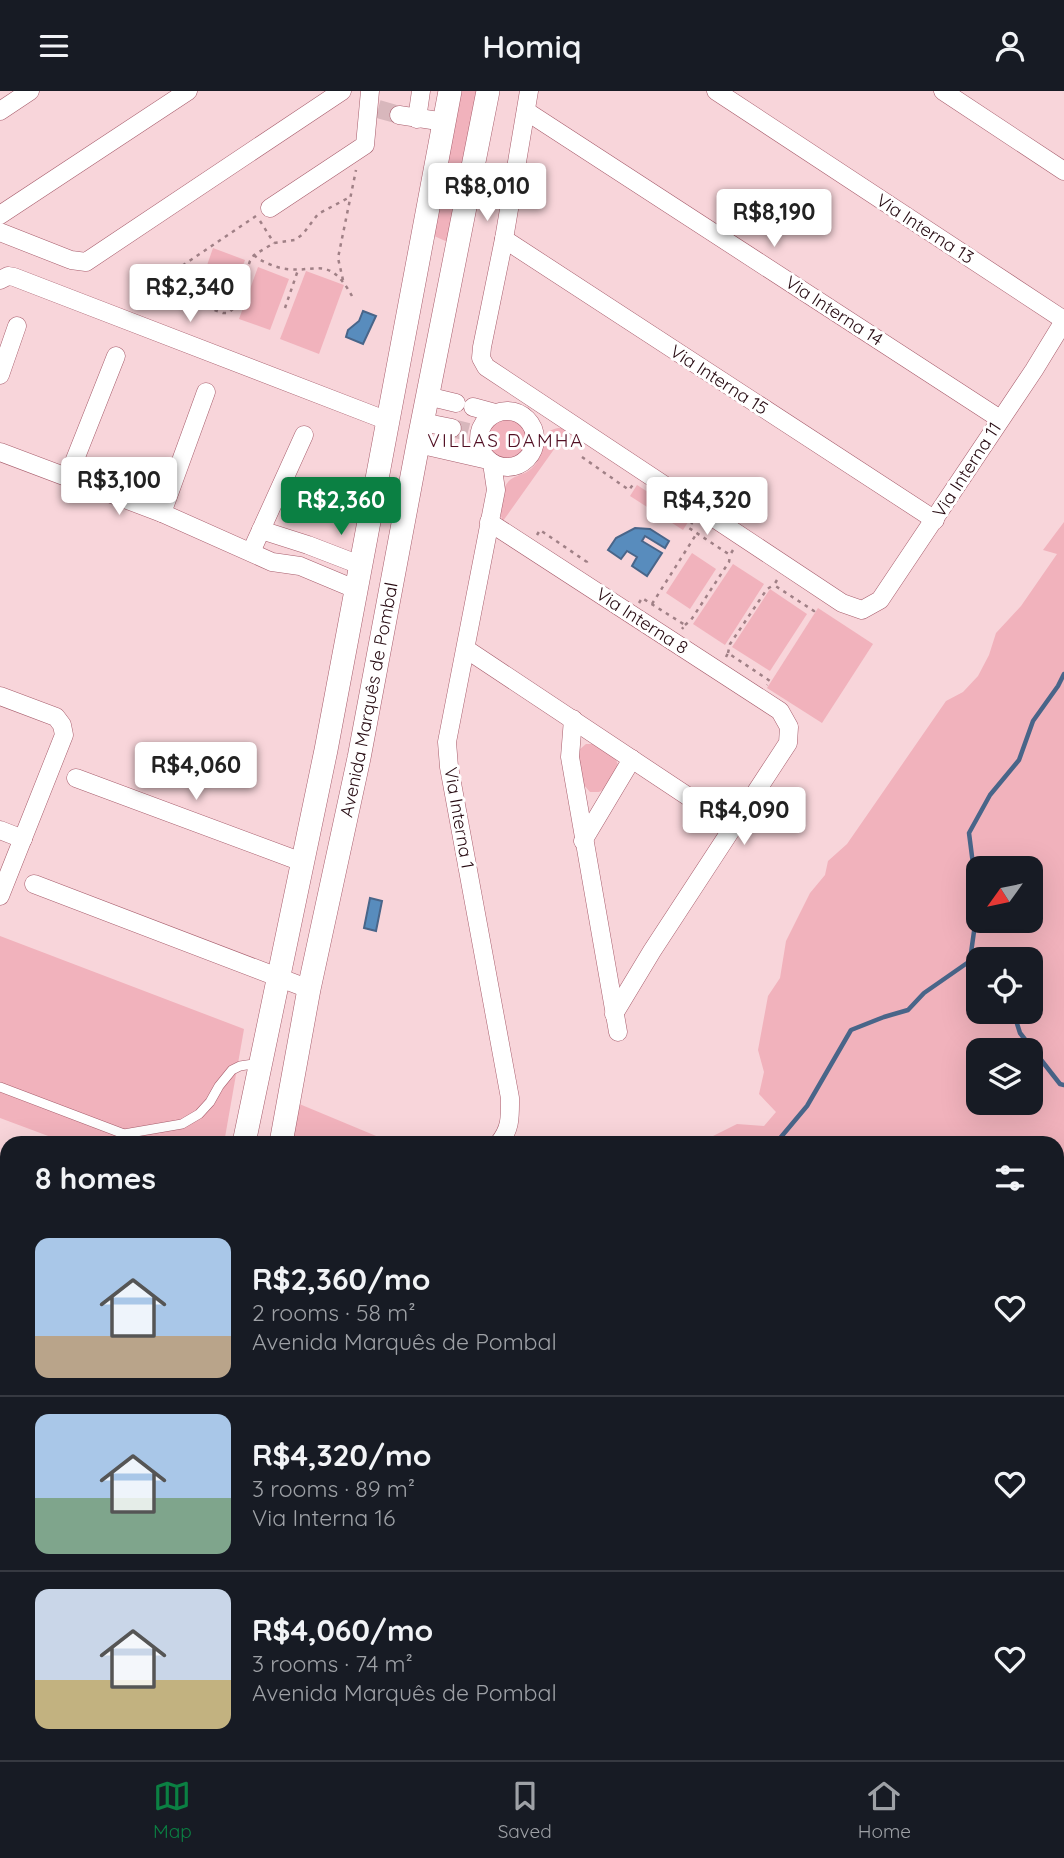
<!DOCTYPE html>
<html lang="en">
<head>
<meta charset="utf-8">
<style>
	body { margin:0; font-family:Quicksand,sans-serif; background:#20242c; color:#f1f3f6; height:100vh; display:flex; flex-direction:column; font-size:26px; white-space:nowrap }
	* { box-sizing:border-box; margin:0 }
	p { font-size:23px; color:#9ea1a6 }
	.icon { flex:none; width:38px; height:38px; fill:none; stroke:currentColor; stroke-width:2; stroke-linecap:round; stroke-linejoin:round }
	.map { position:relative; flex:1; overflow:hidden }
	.sheet { position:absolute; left:0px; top:1045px; width:1064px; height:625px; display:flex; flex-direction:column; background:#171b24; border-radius:21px 21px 0 0; box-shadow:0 7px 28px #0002 }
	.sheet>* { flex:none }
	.needle { width:46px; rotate:237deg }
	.controls { position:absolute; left:966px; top:765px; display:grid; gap:14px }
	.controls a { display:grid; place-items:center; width:77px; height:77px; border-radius:14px; background:#171b24; box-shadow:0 7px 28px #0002; font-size:35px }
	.price { position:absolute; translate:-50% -60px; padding:0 16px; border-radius:7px; background:#fff; color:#222; font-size:23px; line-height:46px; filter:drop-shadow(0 2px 4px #0008) }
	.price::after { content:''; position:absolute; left:50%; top:42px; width:21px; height:16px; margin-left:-10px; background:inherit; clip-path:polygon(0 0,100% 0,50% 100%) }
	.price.current { background:#0b8043; color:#fff }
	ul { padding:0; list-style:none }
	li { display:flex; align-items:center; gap:21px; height:175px; padding:0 35px }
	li+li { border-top:2px solid #363941 }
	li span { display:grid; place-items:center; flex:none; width:196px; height:140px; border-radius:14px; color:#555 }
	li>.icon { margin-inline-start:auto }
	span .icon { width:84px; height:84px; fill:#fffc; stroke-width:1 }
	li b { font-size:30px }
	h2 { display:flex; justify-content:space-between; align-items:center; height:84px; padding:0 35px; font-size:30px }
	header { display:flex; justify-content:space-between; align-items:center; height:91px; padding:0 35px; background:#171b24; font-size:32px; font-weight:600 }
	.tab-bar { display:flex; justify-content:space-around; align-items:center; height:98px; border-top:2px solid #363941; background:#171b24; font-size:19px; color:#9ea1a6 }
	.tab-bar a { display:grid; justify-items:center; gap:4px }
	.tab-bar .current { color:#0b8043 }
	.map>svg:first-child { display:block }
	.green { fill:#f1b2bc; fill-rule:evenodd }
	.water { fill:#588cbd; stroke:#496589; stroke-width:2 }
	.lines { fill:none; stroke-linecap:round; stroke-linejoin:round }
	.stream { stroke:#496589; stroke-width:4.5 }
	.street-tunnel { stroke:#d8b7bc; stroke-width:18; stroke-dasharray:18 9; stroke-linecap:butt }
	.lane-casing { stroke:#a75d6c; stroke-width:10 }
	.street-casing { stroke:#a75d6c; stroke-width:19 }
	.secondary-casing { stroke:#a75d6c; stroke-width:24 }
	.path { stroke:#a08086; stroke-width:2.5; stroke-dasharray:3.5 5; stroke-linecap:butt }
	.lane { stroke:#fff; stroke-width:9 }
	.street { stroke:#fff; stroke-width:18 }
	.secondary { stroke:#fff; stroke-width:23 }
	.labels { text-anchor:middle; stroke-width:6; stroke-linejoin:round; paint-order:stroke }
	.street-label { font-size:18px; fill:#260a11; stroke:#fff }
	.neighbourhood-label { font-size:19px; letter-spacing:2px; fill:#510e22; stroke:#fff }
</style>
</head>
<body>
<header><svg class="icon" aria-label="menu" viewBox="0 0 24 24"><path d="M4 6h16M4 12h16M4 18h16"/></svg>Homiq<svg class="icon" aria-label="person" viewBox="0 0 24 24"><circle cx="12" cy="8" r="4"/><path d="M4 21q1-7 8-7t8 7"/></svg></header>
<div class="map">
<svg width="1064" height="1669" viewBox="0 0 1064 1669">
	<rect width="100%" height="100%" fill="#f8d5da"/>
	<g class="green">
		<polygon points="461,0 482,0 452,153 432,144"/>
		<polygon points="213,157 245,169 228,217 196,206"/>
		<polygon points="258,176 289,188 270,239 239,228"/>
		<polygon points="306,180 344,194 319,263 280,248"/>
		<circle cx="507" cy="348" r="22"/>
		<path d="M558 337H564L567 340 503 430C499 423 500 417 501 409 507 376 523 392 537 371 546 357 536 342 558 337Z"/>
		<polygon points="637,394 690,428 683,439 630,405"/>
		<path d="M1064 431V1669H814L813 1663 1057 1662V1052H699L737 1033 764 1035 776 1021 759 1003 764 981 758 959 768 905 780 887 786 850 810 802 825 784 828 770 847 753 946 610 963 601 978 585 989 564 996 542 1021 515 1057 463 1043 459ZM978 777H1031V830H978ZM978 868H1031V920H978ZM978 959H1031V1012H978Z"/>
		<polygon points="692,462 716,478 690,518 666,502"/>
		<polygon points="733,473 764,493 725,554 693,533"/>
		<polygon points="770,498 807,523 770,580 732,556"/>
		<polygon points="818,517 873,553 822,632 767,597"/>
		<polygon points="586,653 595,653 615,666 618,674 617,679 604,698 599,701 590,701 583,693 578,664 579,659"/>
		<polygon points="0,845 244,938 224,1052 67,1052 0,1027"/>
		<polygon points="297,1012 393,1052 289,1052"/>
		<polygon points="0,1289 7,1291 7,1331 0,1329"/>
	</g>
	<g class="water">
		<polygon points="363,220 376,225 363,253 346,246 348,239 359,230"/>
		<polygon points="635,437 650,438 669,450 665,457 645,445 642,450 662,462 647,485 632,475 637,466 627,460 621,468 608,459 616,447"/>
		<polygon points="370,807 382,810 376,840 364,837"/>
	</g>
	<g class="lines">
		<g class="stream">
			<polyline points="978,888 970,869 978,812 969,742 990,704 1019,669 1033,630 1058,595 1064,583"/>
			<polyline points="1013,920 1020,942 1060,993 1064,994"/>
			<polyline points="776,1052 807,1015 851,939 884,926 908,919 924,902 970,870"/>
			<polyline points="1064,1523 1061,1533 1064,1552"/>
			<polyline points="1057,1587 1064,1575"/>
			<polyline points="995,1669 1000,1662"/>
		</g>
		<g class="street-tunnel">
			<polyline points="378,18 399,24"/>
			<polyline points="452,337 468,341"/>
		</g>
		<g class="lane-casing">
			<polyline id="lane" points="0,996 124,1043 182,1033 199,1023 210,1011 219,995 232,979 240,975 259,972"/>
		</g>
		<g class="street-casing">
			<g id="street">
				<polyline points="529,0 504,148 482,256 481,267 486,276 842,512 862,519 880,509 1034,279 1064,230"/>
				<polyline points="716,0 1064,229"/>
				<polyline points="943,0 1064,80"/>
				<polyline points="0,20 30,0"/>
				<polyline points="526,20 1000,328"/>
				<polyline points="399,24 445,31"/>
				<polyline points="417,28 421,0"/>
				<polyline points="270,117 365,54 370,0"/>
				<polyline points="0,124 188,0"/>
				<polyline points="0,141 71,169 86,171 342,0"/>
				<polyline points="504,148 935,429"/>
				<polyline points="0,189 8,185 14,186 388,330"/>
				<polyline points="0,284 17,235"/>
				<polyline points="427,305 456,312"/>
				<polyline points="473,316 495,322"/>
				<circle cx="507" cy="348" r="28"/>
				<polyline points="422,331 452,337"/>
				<polyline points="418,353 488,369"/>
				<polyline points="0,361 162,422 272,471 300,475 355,498"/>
				<path d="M492 372 496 399 447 651 449 676 510 1007C510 1026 511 1037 499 1052"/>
				<polyline points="68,386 116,265"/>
				<polyline points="162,422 206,301"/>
				<polyline points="489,431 780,620 789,636 788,652 652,860 614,923"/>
				<polyline points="261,439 308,454 360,474"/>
				<polyline points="251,461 304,344"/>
				<polyline points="466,558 734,736"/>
				<polyline points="0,605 56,626 62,634 64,644 0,805"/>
				<polyline points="573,628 570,666 618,941"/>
				<polyline points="76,687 302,771"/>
				<polyline points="0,739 23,748"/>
				<polyline points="583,750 632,668"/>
				<polyline points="34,793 309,898"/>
				<polyline points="0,1097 7,1099"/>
				<polyline points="0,1226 7,1229"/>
				<polyline points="0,1480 7,1483"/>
				<polyline points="0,1616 7,1619"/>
				<polyline points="632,1667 659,1662"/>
				<polyline points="192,1669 194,1662"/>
				<polyline points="262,1669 264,1662"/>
				<polyline points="329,1669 332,1662"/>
				<polyline points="399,1669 401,1662"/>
				<polyline points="462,1669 465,1662"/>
				<polyline points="525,1669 527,1662"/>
			</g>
		</g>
		<g class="secondary-casing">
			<g id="secondary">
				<polyline points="244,1052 326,659 450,0"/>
				<path id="s1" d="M281 1052 309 898 359 667 418 353 488 0"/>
				<polyline points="123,1669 125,1662"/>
				<polyline points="157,1669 158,1662"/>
			</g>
		</g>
		<g class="path">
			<polyline points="256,125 161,189 157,192 157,197 160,201 223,222 228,222 233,218 250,170 254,164 274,152 295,149 303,143 318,123 350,106"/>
			<polyline points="260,130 274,152"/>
			<path d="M254 164C260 170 267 172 274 175 312 188 326 158 352 205"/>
			<polyline points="343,189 338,167 356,79"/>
			<polyline points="285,217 298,179"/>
			<polyline points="582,366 629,399 635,391"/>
			<polyline points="693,430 689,437 730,464 733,459"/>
			<polyline points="537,444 540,439 587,471 585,475"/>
			<polyline points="777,489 774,494 814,520 817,516"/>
			<polyline points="639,512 642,507 685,534 682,538"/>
			<polyline points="652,513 697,442"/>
			<polyline points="685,534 691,529 729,471 730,464"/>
			<polyline points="728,562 730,553 767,498 774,494"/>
			<polyline points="726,566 728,562 770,590 767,594"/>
		</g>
		<use href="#lane" class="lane"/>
		<use href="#street" class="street"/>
		<use href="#secondary" class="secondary"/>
	</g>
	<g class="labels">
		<g class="street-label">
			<text transform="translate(925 138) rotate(33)" y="6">Via Interna 13</text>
			<text transform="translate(834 220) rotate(33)" y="6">Via Interna 14</text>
			<text transform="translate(719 289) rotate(33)" y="6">Via Interna 15</text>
			<text transform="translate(967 379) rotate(-57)" y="6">Via Interna 11</text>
			<text transform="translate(642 530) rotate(33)" y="6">Via Interna 8</text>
			<text dy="6" stroke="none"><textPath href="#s1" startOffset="452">Avenida Marquês de Pombal</textPath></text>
			<text transform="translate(459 727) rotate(80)" y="6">Via Interna 1</text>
		</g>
		<g class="neighbourhood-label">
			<text x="506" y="356">VILLAS DAMHA</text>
		</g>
	</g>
</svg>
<div class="controls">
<a><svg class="needle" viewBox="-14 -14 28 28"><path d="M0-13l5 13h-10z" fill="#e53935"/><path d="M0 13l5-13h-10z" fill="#9ea1a6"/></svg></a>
<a><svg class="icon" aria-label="locate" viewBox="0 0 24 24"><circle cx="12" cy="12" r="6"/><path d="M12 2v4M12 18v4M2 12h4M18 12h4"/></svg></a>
<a><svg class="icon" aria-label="layers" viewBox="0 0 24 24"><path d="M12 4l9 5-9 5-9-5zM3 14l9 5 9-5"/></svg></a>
</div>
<b class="price" style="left:487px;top:132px">R$8,010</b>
<b class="price" style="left:774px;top:158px">R$8,190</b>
<b class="price" style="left:190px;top:233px">R$2,340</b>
<b class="price" style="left:119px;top:426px">R$3,100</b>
<b class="price current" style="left:341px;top:446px">R$2,360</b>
<b class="price" style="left:707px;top:446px">R$4,320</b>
<b class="price" style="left:196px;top:711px">R$4,060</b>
<b class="price" style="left:744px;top:756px">R$4,090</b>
<section class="sheet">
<h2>8 homes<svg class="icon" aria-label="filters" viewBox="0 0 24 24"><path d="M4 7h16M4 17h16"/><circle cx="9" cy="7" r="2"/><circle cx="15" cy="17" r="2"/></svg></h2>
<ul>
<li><span style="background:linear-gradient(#a9c7e8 70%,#b9a48a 0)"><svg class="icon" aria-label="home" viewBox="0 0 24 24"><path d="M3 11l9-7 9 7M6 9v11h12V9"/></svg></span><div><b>R$2,360/mo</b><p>2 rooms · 58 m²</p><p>Avenida Marquês de Pombal</p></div><svg class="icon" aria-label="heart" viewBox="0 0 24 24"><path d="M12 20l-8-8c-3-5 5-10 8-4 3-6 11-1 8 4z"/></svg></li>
<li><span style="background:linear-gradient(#a9c7e8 60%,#7fa58c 0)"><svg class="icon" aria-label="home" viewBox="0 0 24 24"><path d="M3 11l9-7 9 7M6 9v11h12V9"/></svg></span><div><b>R$4,320/mo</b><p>3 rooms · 89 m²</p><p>Via Interna 16</p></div><svg class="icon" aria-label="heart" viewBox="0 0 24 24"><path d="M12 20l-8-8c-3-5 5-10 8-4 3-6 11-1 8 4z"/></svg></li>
<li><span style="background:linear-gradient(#c9d6e8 65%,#c2b280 0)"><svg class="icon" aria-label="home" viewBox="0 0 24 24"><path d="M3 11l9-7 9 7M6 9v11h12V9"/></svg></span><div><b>R$4,060/mo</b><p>3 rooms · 74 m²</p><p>Avenida Marquês de Pombal</p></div><svg class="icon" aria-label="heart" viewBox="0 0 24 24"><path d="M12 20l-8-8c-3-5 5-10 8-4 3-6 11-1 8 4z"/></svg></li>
</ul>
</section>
</div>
<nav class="tab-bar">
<a class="current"><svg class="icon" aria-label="map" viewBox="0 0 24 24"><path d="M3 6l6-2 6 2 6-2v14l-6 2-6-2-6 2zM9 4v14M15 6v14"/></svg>Map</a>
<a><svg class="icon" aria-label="saved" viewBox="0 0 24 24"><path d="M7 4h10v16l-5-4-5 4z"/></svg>Saved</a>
<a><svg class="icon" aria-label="home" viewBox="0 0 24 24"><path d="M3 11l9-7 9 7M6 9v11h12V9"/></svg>Home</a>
</nav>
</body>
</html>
